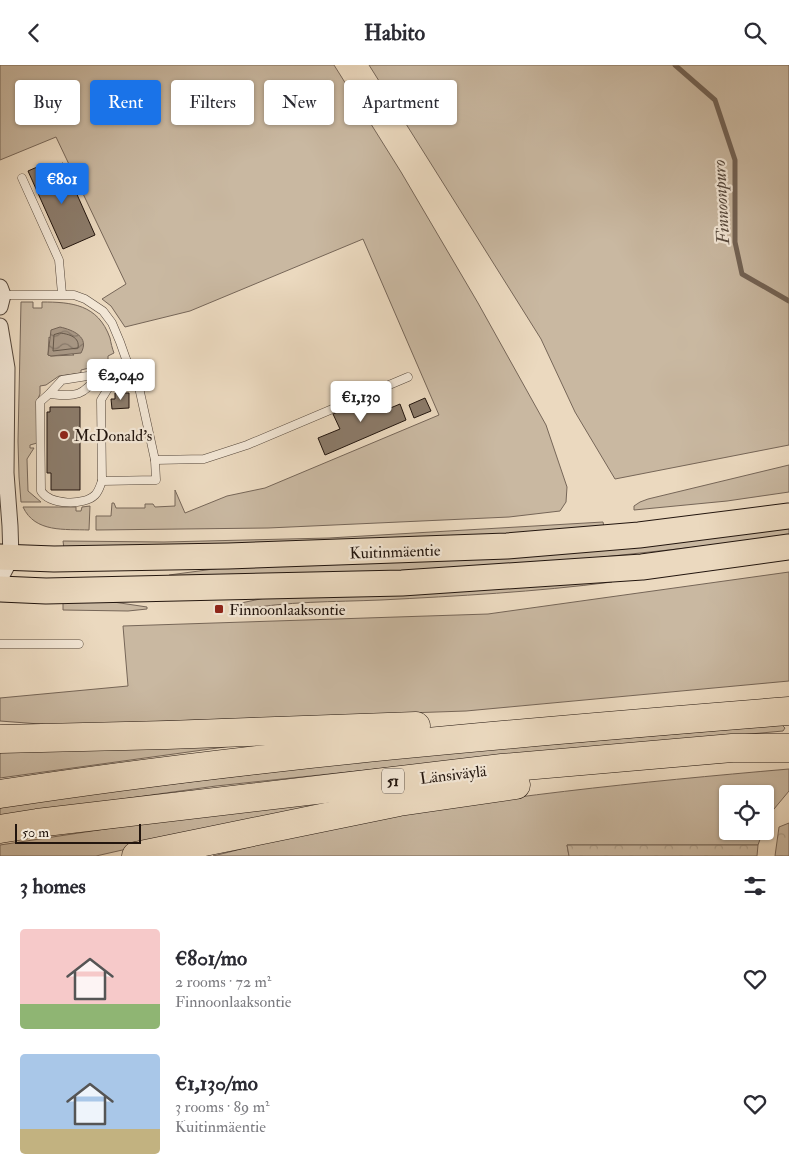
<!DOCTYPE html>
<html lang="en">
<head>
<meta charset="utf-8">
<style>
	body { margin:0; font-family:"IM FELL Double Pica",serif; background:#f2f2f3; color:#2b2b33; height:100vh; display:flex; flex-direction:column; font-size:19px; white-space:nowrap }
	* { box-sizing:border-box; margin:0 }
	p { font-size:16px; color:#7c7c81 }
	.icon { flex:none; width:28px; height:28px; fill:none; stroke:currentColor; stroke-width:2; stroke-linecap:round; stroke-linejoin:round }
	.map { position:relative; height:791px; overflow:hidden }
	.drawer { display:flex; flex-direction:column; background:#fff; flex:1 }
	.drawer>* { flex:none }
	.top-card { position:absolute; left:15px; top:15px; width:500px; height:45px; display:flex; gap:10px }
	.tools { position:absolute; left:719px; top:720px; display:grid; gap:10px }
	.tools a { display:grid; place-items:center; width:55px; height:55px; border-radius:5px; background:#fff; box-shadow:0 1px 4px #0004; font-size:25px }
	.scale { position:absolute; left:15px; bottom:12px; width:126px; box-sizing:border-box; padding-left:5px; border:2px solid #22150e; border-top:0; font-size:14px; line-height:18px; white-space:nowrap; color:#22150e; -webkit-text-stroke:4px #f2e6d5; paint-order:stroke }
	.price { position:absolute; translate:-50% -42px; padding:0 11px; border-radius:5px; background:#fff; color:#222; font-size:16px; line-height:32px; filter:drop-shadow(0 1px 2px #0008) }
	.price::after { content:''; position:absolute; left:50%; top:30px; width:15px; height:11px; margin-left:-8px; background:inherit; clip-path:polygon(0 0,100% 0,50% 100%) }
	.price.current { background:#1a73e8; color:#fff }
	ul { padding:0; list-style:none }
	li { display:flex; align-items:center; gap:15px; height:125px; padding:0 20px }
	li span { display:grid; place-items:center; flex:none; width:140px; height:100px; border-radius:5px; color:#555 }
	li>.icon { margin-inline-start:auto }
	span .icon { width:60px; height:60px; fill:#fffc; stroke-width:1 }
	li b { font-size:21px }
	h2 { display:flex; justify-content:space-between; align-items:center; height:60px; padding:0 20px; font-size:21px }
	.tag { padding:0 18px; border-radius:5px; background:#fff; box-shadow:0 1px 4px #0004; font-size:18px; line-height:45px }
	.tag.current { background:#1a73e8; color:#fff }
	header { display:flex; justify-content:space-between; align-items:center; height:65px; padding:0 20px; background:#fff; font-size:22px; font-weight:700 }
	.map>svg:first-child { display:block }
	.grass { fill:#c9b8a1; stroke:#766658; fill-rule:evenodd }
	.forest { fill:url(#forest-crowns); stroke:#766658 }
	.water { fill:url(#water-waves); stroke:#726254 }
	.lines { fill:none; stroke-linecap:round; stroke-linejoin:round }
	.shore { stroke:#645648; stroke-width:1 }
	.stream { stroke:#726254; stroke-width:5 }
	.building { fill:#8b7b6a; stroke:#22150e }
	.service-casing { stroke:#54463a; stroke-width:9 }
	.minor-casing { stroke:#54463a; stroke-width:17 }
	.primary-casing { stroke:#22150e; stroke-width:27 }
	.motorway-casing { stroke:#22150e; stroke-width:29 }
	.service { stroke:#f2e6d5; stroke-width:8 }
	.minor { stroke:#f2e6d5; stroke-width:15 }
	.primary { stroke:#ebd9bf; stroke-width:25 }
	.motorway { stroke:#ebd9bf; stroke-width:28 }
	.poi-dot { fill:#8f2418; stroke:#f2e6d5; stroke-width:2 }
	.labels { text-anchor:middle; stroke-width:4.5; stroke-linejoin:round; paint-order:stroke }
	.shield { fill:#f2e6d5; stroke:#60544a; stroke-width:1 }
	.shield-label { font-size:15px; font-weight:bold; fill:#22150e }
	.poi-label { font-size:16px; fill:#22150e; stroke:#f2e6d5; text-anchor:start }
	.street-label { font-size:16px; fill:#22150e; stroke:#f2e6d5 }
	.water-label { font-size:18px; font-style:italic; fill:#57493d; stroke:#f2e6d5 }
</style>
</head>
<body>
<header><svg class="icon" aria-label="back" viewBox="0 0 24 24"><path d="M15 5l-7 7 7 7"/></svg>Habito<svg class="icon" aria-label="search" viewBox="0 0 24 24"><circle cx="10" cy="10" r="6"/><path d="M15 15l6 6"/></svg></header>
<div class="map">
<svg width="789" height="791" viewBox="0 0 789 791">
	<defs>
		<pattern id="forest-crowns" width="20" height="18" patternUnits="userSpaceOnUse" patternTransform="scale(1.25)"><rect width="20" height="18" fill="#c9b8a1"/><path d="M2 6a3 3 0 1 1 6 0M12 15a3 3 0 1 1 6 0" fill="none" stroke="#ac9d89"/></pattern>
		<pattern id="water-waves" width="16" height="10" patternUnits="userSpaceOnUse" patternTransform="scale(1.25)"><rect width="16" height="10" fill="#a79683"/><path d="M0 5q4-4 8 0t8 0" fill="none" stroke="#88796a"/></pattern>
	</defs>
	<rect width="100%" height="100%" fill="#ebd9bf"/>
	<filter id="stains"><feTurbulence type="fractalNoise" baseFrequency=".004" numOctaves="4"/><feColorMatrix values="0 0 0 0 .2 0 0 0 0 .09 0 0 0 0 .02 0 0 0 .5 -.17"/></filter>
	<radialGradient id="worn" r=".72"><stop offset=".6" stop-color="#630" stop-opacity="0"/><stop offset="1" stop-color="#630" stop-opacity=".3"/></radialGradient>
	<g class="grass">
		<polygon points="0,0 334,0 401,107 478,238 546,360 567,422 566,437 560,446 509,452 268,463 96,465 96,451 111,451 112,438 114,438 116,443 145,443 145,439 153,439 155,442 175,441 175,425 185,448 227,431 265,423 439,350 363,174 190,246 125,262 111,241 102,234 126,219 56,72 0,95"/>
		<polygon points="369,0 789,0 789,380 615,414 575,347 541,274"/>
		<path d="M21 237H33V243H42V237C71 237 98 239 110 273 111 278 112 283 114 288L108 291V299L98 304 97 301 81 305V308L59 311 46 320 40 321V329L37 336V378L30 380V383H34L27 394 28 426 41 437H21L19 412 18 376ZM49 272 74 290 51 291 48 290Z"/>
		<polygon points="789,400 789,427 727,436 634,445 634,441 640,437 648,434"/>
		<path d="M90 441 89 465C65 464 35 468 23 442H76V446H81L82 442Z"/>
		<polygon points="603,457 604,462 421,475 64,484 63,476 164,477 329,473"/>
		<polygon points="789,461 789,472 575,495 410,507 170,514 169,510 229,502"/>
		<polygon points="789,507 789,616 466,646 53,660 0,656 0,633 128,621 123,561 488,549"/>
		<path d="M612 513V517C535 527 458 531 381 535 333 537 287 536 240 545L241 538 265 533Z"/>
		<polygon points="63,535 100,535 147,542 147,544 128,546 63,545"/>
		<polygon points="782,660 785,663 783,666 414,700 216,721 0,751 0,741 47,734 389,693"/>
		<polygon points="232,681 0,713 0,682"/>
		<path d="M789 704V726L769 750 765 761V729H728V766H763L758 780H567L569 791H213C255 781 298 768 342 760 489 732 639 717 789 704Z"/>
		<polygon points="342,735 96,791 0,791 0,780 151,757"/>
	</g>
	<g class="forest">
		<polygon points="789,758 789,791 775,791 779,762"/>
		<polygon points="567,780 758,780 757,791 569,791"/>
	</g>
	<path class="water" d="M60 262C73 265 90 272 81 288L51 291 48 290 51 265Z"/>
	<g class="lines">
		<path class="shore" d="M60 268C69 269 80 272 78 283L53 286 54 270Z"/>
		<polyline class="stream" points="675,0 715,35 735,95 735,177 742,209 789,236"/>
	</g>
	<g class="building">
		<polygon points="63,98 95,170 63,184 28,106 44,99 46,105"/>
		<polygon points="115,328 129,328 129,343 112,344 111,334 115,334"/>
		<polygon points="382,329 388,344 400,339 406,355 325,390 318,373 340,364 333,349"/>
		<polygon points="425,333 431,346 414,353 409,340"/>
		<polygon points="50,342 80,342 80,425 51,425 51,408 47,408 47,347 50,347"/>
	</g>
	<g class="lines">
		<g class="service-casing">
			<g id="service">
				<polyline points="22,113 59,195 62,229"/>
				<polyline points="3,230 74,230 85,234 103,246 112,258 120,277 126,294 138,318 155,395 156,415 102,416 101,335 126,294"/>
				<path d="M100 309C82 331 78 332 49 329L40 337 41 426C50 440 84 441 95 430 99 426 100 421 102 416"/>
				<polyline points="49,329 62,315 100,309 120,304"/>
				<polyline points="155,395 204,394 247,380 408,312"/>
				<polyline points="0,579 79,579"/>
			</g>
		</g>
		<g class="minor-casing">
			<g id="minor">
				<polyline points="0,222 3,230 0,242"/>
				<polyline points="0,261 7,303 6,408 10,461 11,493 0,514"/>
			</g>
		</g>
		<g class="primary-casing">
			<g id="primary">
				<polyline points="0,492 54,494 228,491 507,481 639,470 789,451"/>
				<polyline points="0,524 46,526 402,518 642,502 789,482"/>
			</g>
		</g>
		<g class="motorway-casing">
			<g id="motorway">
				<polyline points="0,674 167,670 416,661"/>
				<path d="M0 729C261 689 525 667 789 646"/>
				<polyline points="0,764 37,758 502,703 732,683 789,683"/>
				<polyline points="136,791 399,737 516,720"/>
			</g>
		</g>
		<use href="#service" class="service"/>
		<use href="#minor" class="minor"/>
		<use href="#primary" class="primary"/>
		<use href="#motorway" class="motorway"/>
	</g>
	<g class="poi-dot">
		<circle cx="64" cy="370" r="5"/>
		<rect x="214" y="539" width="10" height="10" rx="2.5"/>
	</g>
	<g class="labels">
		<rect class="shield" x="382" y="703.5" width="22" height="25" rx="4"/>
		<g class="shield-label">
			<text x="393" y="721">51</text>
		</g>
		<g class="poi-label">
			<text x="74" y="376">McDonald's</text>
			<text x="229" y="550">Finnoonlaaksontie</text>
		</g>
		<g class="street-label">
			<text transform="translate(395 486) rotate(-2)" y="6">Kuitinmäentie</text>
			<text transform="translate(453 709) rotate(-7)" y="6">Länsiväylä</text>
		</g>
		<g class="water-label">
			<text transform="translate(721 137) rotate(-93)" y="6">Finnoonpuro</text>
		</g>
	</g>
	<rect width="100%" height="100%" filter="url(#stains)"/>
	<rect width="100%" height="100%" fill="url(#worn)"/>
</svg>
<div class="tools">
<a><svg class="icon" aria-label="locate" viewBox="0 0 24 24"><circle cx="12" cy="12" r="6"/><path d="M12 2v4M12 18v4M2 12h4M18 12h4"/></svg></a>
</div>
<div class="scale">50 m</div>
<b class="price current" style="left:62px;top:140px">€801</b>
<b class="price" style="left:121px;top:336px">€2,040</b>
<b class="price" style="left:361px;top:358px">€1,130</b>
<div class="top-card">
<a class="tag">Buy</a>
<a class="tag current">Rent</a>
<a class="tag">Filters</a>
<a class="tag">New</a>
<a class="tag">Apartment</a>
</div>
</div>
<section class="drawer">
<h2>3 homes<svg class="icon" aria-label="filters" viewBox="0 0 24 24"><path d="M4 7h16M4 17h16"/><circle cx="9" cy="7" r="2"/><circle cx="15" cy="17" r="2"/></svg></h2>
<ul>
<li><span style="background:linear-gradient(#f6c9c9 75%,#8fb573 0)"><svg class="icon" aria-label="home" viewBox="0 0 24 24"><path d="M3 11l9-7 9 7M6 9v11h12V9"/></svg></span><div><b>€801/mo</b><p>2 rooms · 72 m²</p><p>Finnoonlaaksontie</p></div><svg class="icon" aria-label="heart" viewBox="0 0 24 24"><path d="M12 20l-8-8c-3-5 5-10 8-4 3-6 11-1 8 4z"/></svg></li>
<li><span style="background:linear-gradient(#a9c7e8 75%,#c2b280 0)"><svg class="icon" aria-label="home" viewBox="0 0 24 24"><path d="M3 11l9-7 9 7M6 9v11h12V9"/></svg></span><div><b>€1,130/mo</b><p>3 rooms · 89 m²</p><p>Kuitinmäentie</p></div><svg class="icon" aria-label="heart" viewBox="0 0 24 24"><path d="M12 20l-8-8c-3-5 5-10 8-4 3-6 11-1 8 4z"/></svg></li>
</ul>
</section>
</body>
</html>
